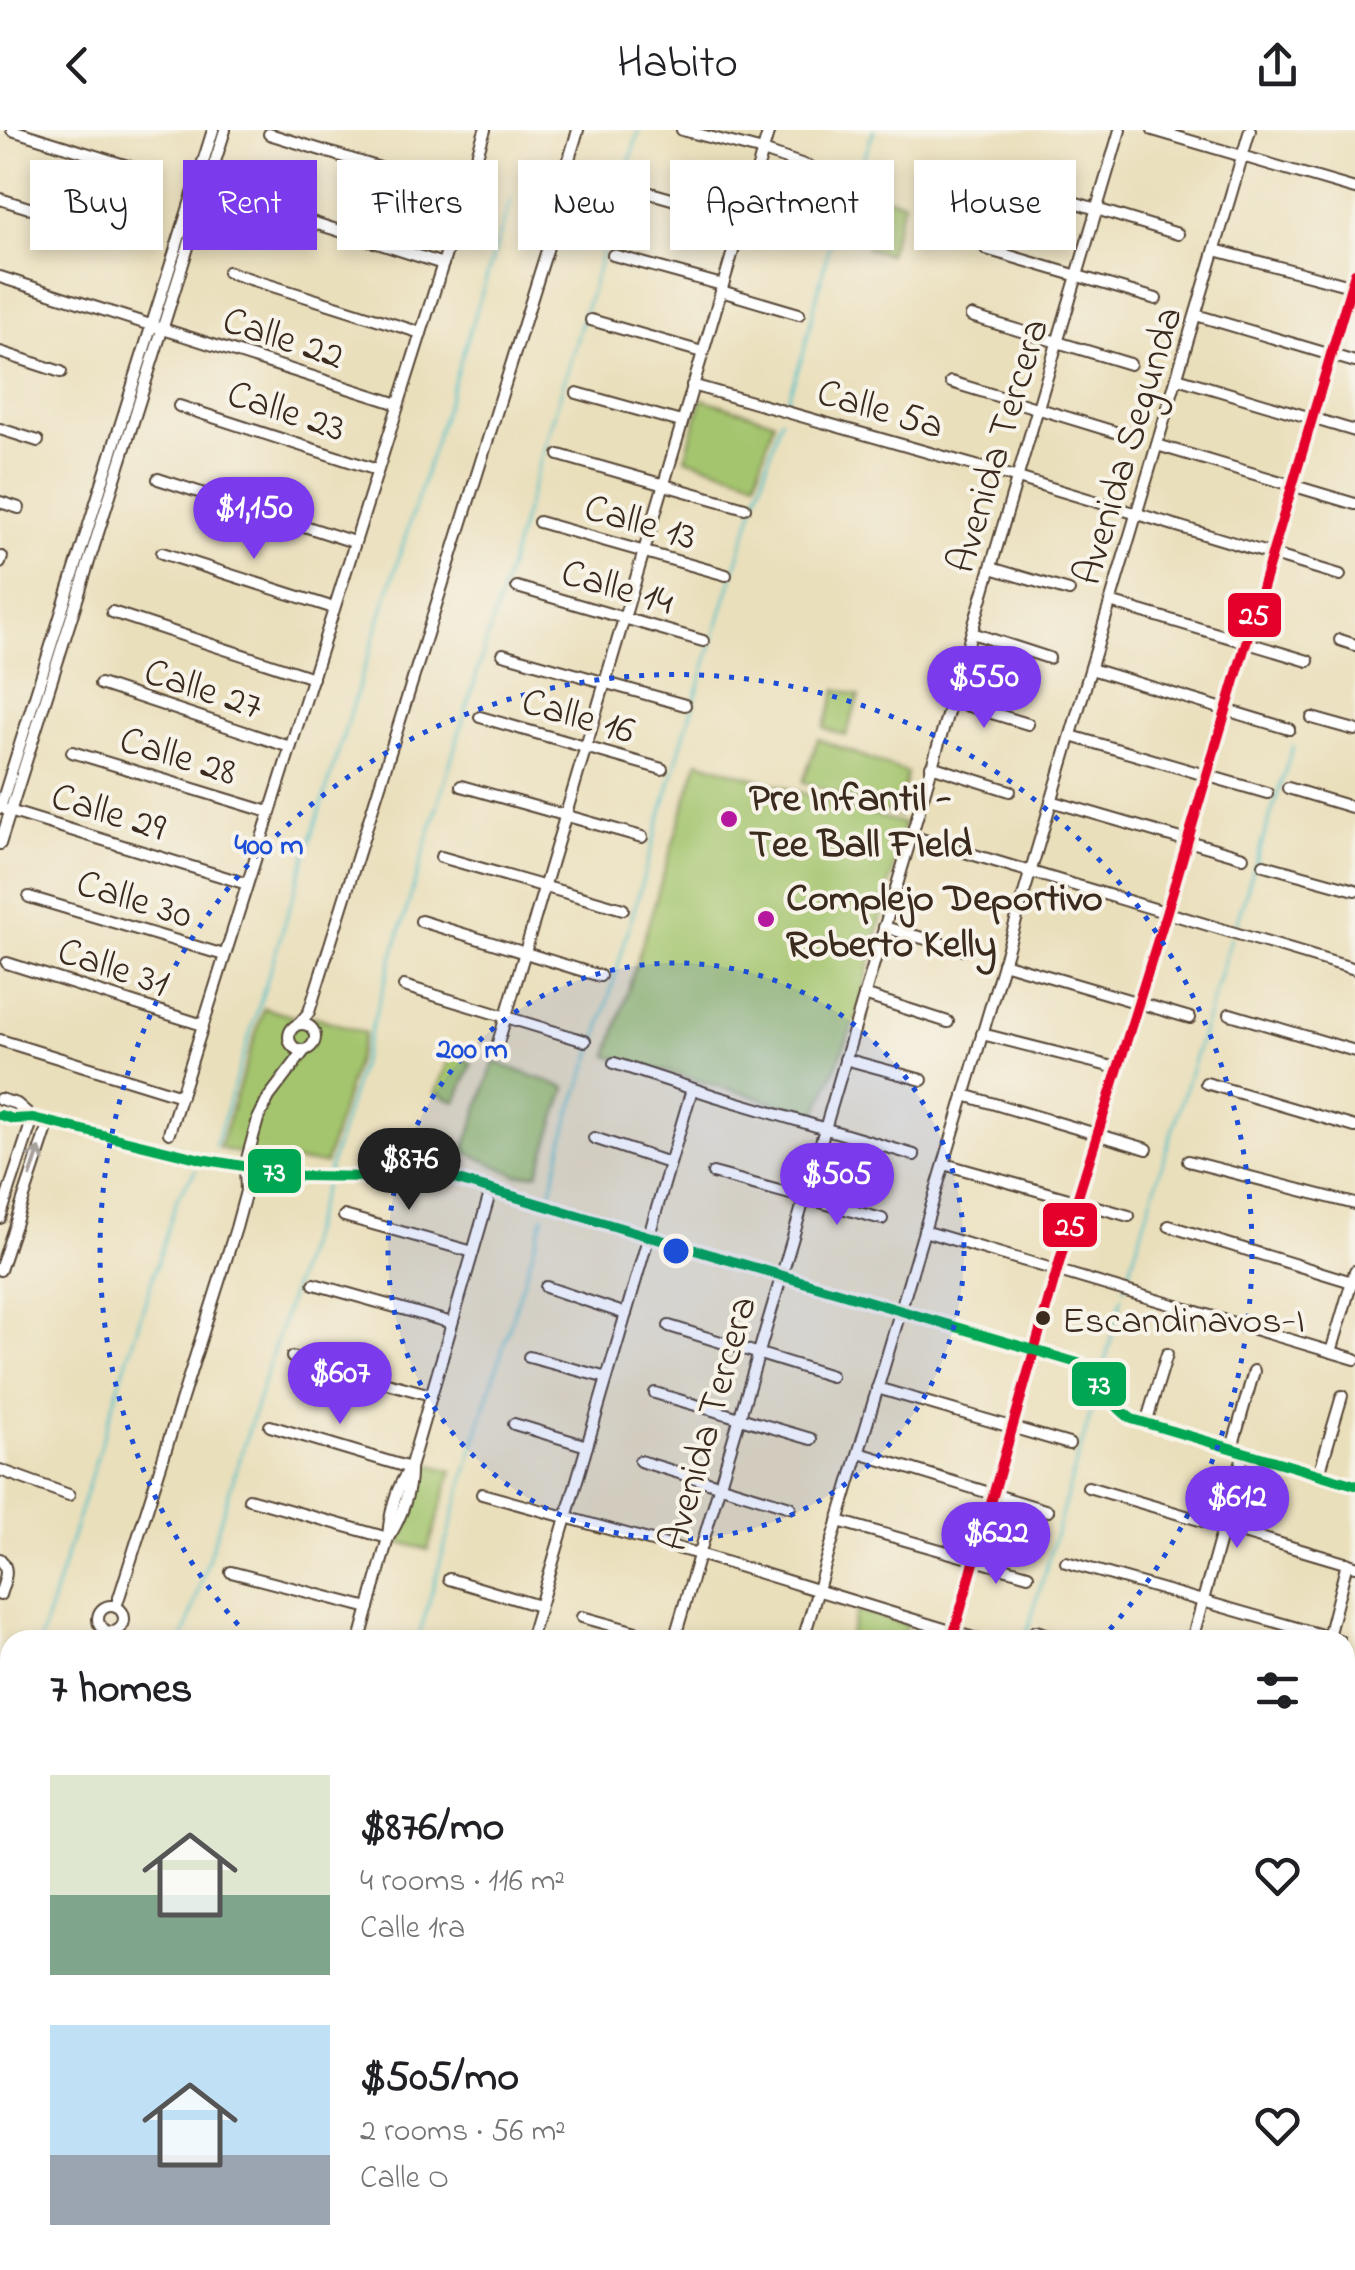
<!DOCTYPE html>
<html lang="en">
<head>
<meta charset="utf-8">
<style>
	body { margin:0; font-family:"Indie Flower",sans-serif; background:#f2f2f2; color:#202124; height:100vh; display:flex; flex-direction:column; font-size:38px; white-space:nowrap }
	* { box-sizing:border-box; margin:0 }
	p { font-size:32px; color:#757577 }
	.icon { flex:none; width:55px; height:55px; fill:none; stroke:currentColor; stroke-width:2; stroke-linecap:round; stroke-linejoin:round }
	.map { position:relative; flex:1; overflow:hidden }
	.details { position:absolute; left:0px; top:1500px; width:1355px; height:640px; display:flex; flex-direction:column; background:#fff; border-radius:30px 30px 0 0; box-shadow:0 5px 15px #0003 }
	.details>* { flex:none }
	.banner { position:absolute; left:30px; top:30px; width:1295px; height:90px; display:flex; gap:20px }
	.price { position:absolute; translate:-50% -85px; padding:0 22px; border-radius:35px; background:#7c3aed; color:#fff; font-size:32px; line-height:65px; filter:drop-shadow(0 2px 5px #0008) }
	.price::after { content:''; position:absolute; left:50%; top:60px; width:30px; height:22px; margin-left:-15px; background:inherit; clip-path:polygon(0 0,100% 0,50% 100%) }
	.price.on { background:#222; color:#fff }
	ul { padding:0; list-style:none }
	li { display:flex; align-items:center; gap:30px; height:250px; padding:0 50px }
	li span { display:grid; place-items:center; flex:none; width:280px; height:200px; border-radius:0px; color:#555 }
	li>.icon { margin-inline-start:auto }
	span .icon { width:120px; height:120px; fill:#fffc; stroke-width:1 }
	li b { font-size:42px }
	h2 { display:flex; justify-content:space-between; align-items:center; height:120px; padding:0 50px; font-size:42px }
	.tag { padding:0 35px; border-radius:0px; background:#fff; box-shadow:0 5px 15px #0003; font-size:35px; line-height:90px }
	.tag.on { background:#7c3aed; color:#fff }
	header { display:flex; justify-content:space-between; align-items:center; height:130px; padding:0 50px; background:#fff; font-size:45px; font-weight:600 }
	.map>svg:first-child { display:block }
	.green { fill:#a4c56e; stroke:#707846; stroke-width:2.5 }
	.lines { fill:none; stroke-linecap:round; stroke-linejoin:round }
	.stream { stroke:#52c0c7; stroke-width:2.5 }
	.minor-casing { stroke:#554536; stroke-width:14 }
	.highway-casing { stroke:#554536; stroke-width:18 }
	.minor { stroke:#fff; stroke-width:10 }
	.highway { stroke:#fff; stroke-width:14 }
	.bus-1-casing { stroke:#f7f3e8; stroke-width:18 }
	.bus-2-casing { stroke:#f7f3e8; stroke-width:18 }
	.bus-1 { stroke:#e4002b; stroke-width:10 }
	.bus-2 { stroke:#00a651; stroke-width:10 }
	.oneway { stroke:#a79f9a }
	.ring { fill:none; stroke:#1d4ed8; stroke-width:5; stroke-dasharray:5 10 }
	.poi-dot { fill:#b5179e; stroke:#f7f3e8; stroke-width:4 }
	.bus-dot { fill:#3b2a1e; stroke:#f7f3e8; stroke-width:4 }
	.labels { text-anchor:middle; stroke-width:8; stroke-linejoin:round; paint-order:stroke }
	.bus-label { font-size:38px; fill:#3b2a1e; stroke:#f7f3e8; text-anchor:start }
	.street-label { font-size:40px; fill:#3b2a1e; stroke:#f7f3e8 }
	.poi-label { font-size:40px; font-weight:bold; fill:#3b2a1e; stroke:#f7f3e8; text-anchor:start }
	.centre { fill:#1d4ed8; stroke:#f7f3e8; stroke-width:5 }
	.ring-label { font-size:30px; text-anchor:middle; font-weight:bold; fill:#1d4ed8; stroke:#f7f3e8; stroke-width:8; stroke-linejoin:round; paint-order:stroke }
	.line-badge { stroke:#f7f3e8; stroke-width:4 }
	.badge-label { font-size:28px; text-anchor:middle; font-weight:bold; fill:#fff }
</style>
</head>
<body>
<header><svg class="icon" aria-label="back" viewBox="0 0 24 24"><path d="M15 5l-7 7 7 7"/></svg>Habito<svg class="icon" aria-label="share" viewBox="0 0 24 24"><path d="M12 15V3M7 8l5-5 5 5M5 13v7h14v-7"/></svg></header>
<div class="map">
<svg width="1355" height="2140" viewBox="0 0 1355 2140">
	<rect width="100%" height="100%" fill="#f7f3e8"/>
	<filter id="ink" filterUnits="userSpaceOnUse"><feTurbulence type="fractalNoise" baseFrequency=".01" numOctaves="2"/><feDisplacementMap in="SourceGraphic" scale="20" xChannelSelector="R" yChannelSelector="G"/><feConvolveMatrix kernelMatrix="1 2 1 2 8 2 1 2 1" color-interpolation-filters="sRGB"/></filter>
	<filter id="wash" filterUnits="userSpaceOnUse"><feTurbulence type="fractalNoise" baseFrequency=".0048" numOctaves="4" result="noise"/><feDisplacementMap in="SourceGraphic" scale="40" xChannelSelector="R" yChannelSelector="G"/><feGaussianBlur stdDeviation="2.25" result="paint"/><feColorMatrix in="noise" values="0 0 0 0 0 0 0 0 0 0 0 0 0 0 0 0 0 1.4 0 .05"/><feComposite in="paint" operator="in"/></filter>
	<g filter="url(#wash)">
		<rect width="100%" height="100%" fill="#eadfbb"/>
		<g class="green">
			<polygon points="880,66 904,72 888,124 866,118"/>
			<polygon points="702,269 774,291 756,350 685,328"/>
			<polygon points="837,559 859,566 846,606 824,598"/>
			<polygon points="818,609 907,643 899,686 803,652"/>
			<polygon points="698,631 904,694 858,883 815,988 754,966 608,926"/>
			<polygon points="264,878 291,886 316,887 365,903 325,1034 264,1029 219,1018"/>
			<polygon points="451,924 472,933 456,972 435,963"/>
			<polygon points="494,932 566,958 538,1043 517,1045 464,1021"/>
			<polygon points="421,1332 452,1341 428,1420 398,1412"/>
			<polygon points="857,1481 907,1494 902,1510 848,1510"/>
			<polygon points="1355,1900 1355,2059 1345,2056 1345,1934"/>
		</g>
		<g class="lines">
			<g class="stream">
				<polyline points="786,273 803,225 830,111 850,68 874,0"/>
				<polyline points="1234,800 1293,616"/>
				<path d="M215 1016C311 700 415 386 511 69"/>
				<polyline points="328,1043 639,0"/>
				<polyline points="549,1069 570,984 595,916 684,605 781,288"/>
				<polyline points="1124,1159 1231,808"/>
				<polyline points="1100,1251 1122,1167"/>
				<polyline points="40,1510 178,1066 196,1040"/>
				<polyline points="183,1510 326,1051"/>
				<polyline points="418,1510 484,1279 544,1085"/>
				<polyline points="1025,1510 1098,1258"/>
				<polyline points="0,1636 10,1604"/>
				<polyline points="193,2130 208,2140"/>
				<polyline points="255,2140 255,2130"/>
				<polyline points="840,2140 842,2130"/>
			</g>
		</g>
	</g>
	<g filter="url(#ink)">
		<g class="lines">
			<g class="minor-casing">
				<g id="minor">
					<polyline points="12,0 131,37"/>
					<polyline points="682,0 763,21 845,49"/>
					<polyline points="1153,0 1355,59"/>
					<polyline points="269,4 465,64"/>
					<polyline points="1008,52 1178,104"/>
					<polyline points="640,60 823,112"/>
					<polyline points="0,69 106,102"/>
					<polyline points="255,74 443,134"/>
					<polyline points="986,119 1156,169"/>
					<polyline points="1215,120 1354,157"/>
					<polyline points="613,125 722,155"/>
					<polyline points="228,142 421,203"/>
					<polyline points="0,147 398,274"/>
					<polyline points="721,161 799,184"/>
					<polyline points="1196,185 1355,232"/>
					<polyline points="971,186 1130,234"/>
					<polyline points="591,190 702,222"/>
					<polyline points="0,222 61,242"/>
					<polyline points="1177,248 1355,301"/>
					<polyline points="951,252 1115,302"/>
					<polyline points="692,255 1018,348 1340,445"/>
					<polyline points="577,263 681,292"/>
					<polyline points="179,276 377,340"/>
					<polyline points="0,299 38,311"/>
					<polyline points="1157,315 1355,374"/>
					<polyline points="559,325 745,378"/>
					<polyline points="158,349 354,412"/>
					<polyline points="0,372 19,378"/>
					<polyline points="539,392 726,445"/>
					<polyline points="162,423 334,478"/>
					<polyline points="0,433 2,427"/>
					<polyline points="991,438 1069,461"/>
					<polyline points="517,457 703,511"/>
					<polyline points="1110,472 1308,531"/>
					<polyline points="112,482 313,548"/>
					<polyline points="972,503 1049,528"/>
					<polyline points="1340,510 1355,515"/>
					<polyline points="503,524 685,575"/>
					<polyline points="1091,539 1289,599"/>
					<polyline points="100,554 290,617"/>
					<polyline points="952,571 1028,594"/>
					<polyline points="480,587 662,639"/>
					<polyline points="1312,588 1355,600"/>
					<polyline points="1071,606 1267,663"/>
					<polyline points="72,622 269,682"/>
					<polyline points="931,636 1010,661"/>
					<polyline points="461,656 642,707"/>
					<polyline points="1288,658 1355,678"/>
					<polyline points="1051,671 1243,727"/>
					<polyline points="0,678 213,0"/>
					<polyline points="6,680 247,754"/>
					<polyline points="911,706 1355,839"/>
					<polyline points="0,714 225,0"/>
					<polyline points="441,727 623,779"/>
					<polyline points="1264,735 1355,760"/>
					<polyline points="29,767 224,825"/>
					<polyline points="421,791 600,846"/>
					<polyline points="884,797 964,820"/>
					<polyline points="7,833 203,895"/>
					<polyline points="1003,833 1190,888"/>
					<polyline points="404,856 585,911"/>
					<polyline points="864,865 948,892"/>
					<polyline points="1230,884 1355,921"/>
					<circle cx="302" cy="907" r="13"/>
					<polyline points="299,894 309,882 552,104 558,65 578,0"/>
					<polyline points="982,904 1117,938"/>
					<polyline points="0,910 181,966"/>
					<polyline points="495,923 769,0"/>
					<polyline points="845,929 922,950"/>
					<polyline points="614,933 715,966 914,1025"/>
					<polyline points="1206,953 1355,997"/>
					<polyline points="964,965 1147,1019"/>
					<polyline points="0,969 17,974 32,987"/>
					<path d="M0 985 13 989 33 988 201 1029 303 1046 373 1047 423 1042 458 1050 1081 1234C1100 1250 1110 1275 1132 1289L1355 1355"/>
					<polyline points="169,1003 485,0"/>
					<polyline points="594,1008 669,1033"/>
					<polyline points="1188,1031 1355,1074"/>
					<polyline points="944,1034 1129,1086"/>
					<polyline points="713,1043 882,1089"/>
					<polyline points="344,1086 473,1122"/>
					<polyline points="0,1088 33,988"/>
					<polyline points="1169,1096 1355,1153"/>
					<polyline points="924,1101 1355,1229"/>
					<polyline points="0,1140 49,992"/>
					<polyline points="314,1154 452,1193"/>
					<polyline points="546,1157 626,1184"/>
					<polyline points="669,1196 831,1246"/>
					<polyline points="1331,1222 1355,1141"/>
					<polyline points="292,1227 431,1265"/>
					<polyline points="529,1227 607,1248"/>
					<polyline points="877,1258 1069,1314"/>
					<polyline points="655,1263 811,1309"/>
					<polyline points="1146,1293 1167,1224"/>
					<polyline points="514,1294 587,1316"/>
					<polyline points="270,1296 410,1338"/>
					<polyline points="1232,1318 1254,1241"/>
					<polyline points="859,1323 1048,1381"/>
					<polyline points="640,1331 790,1377"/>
					<polyline points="0,1340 69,1365"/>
					<polyline points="1319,1344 1342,1266"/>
					<polyline points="1088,1357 1355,1436"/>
					<polyline points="482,1364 699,1424 980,1510"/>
					<polyline points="249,1369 388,1408"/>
					<polyline points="838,1391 1028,1445"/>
					<path d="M388 1408C401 1389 411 1361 410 1338L491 1060"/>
					<path d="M0 1429C11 1440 4 1451 0 1465"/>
					<polyline points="1066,1432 1339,1510"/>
					<polyline points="231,1442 369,1478"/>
					<polyline points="449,1449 539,1476"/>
					<circle cx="111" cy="1489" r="13"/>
					<polyline points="116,1477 236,1098 246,1061 245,1036 258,989 269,967 304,921"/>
					<polyline points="582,1487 665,1510"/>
					<polyline points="1036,1501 1067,1510"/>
					<polyline points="1328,1507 1347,1433"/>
					<path d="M360 1510 388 1408C389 1387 396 1355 410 1339"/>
					<polyline points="530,1510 692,959"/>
					<polyline points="674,1510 1120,0"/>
					<polyline points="803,1510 1250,0"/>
					<polyline points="952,1510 1077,1070 1166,784 1355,143"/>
					<polyline points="1192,1510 1244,1322"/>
					<polyline points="1345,1591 1355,1594"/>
					<polyline points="1345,1665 1355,1667"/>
					<polyline points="1345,1823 1355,1826"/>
					<polyline points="0,1841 10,1810"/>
					<polyline points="1345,1908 1355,1874"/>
					<polyline points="1345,2062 1355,2064"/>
					<polyline points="431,2130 465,2140"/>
					<polyline points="717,2130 752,2140"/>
					<polyline points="1317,2130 1347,2140"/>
					<polyline points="341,2140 344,2130"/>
					<polyline points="486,2140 489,2130"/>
					<polyline points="617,2140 619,2130"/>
					<polyline points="766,2140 768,2130"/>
					<polyline points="1008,2140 1011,2130"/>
					<polyline points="1102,2140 1105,2130"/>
					<polyline points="1190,2140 1193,2130"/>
					<polyline points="1278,2140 1281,2130"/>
				</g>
			</g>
			<g class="highway-casing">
				<g id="highway">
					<polyline points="0,2034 10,2041"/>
					<polyline points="0,2068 10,2075"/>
					<polyline points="83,2130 96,2140"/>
					<polyline points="127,2130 140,2140"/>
				</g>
			</g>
			<use href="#minor" class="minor"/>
			<use href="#highway" class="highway"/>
			<g class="bus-1-casing">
				<polyline id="bus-1" points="952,1510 1077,1070 1166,784 1355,143"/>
			</g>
			<g class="bus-2-casing">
				<path id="bus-2" d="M0 985 13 989 33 988 201 1029 303 1046 373 1047 423 1042 458 1050 1081 1234C1100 1250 1110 1275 1132 1289L1355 1355"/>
			</g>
			<use href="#bus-1" class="bus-1"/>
			<use href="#bus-2" class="bus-2"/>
		</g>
		<defs><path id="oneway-shaft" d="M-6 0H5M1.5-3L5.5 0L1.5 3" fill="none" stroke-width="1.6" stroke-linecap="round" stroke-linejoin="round" transform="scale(2.5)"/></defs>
		<use class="oneway" href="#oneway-shaft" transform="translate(35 1032) rotate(-72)"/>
	</g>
	<circle cx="676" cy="1121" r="288" fill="#1d4ed8" fill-opacity=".12"/>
	<g class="ring">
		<circle cx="676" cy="1121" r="288"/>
		<path d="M248 1506A576 576 0 1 1 1104 1506"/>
	</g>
	<g class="poi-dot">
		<circle cx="729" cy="689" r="10"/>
		<circle cx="766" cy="789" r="10"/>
	</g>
	<circle class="bus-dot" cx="1043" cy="1188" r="9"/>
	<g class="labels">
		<g class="bus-label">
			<text x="1062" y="1202">Escandinavos-I</text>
		</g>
		<g class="street-label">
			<text transform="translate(284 206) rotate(18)" y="14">Calle 22</text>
			<text transform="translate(881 277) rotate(16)" y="14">Calle 5a</text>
			<text transform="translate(287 279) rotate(18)" y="14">Calle 23</text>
			<text transform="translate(996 315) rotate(-73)" y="14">Avenida Tercera</text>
			<text transform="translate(1126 315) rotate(-73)" y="14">Avenida Segunda</text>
			<text transform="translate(641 390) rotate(16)" y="14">Calle 13</text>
			<text transform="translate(618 455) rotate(16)" y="14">Calle 14</text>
			<text transform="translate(204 557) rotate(18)" y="14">Calle 27</text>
			<text transform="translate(579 584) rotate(16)" y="14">Calle 16</text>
			<text transform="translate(179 624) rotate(17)" y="14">Calle 28</text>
			<text transform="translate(109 680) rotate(17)" y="14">Calle 29</text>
			<text transform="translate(135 767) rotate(17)" y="14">Calle 30</text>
			<text transform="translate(114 835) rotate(18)" y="14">Calle 31</text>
			<text transform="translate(706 1293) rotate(-74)" y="14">Avenida Tercera</text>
		</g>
		<g class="poi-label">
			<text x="749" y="680">Pre Infantil -<tspan x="749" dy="46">Tee Ball FIeld</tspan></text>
			<text x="786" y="780">Complejo Deportivo<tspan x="786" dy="46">Roberto Kelly</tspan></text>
		</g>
	</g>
	<circle cx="676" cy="1121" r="15" class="centre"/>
	<g class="ring-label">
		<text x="269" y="724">400 m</text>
		<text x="472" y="928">200 m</text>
	</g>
	<g class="line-badge">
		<rect x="1226" y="461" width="57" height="48" rx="10" fill="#e4002b"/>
		<rect x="246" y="1017" width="57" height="48" rx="10" fill="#00a651"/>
		<rect x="1041" y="1071" width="58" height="48" rx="10" fill="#e4002b"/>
		<rect x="1070" y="1230" width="58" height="48" rx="10" fill="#00a651"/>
	</g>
	<g class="badge-label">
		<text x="1254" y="494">25</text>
		<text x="274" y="1051">73</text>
		<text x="1070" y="1105">25</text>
		<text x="1099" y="1264">73</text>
	</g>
</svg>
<b class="price" style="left:254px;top:432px">$1,150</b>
<b class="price" style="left:984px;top:601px">$550</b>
<b class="price on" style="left:409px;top:1083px">$876</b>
<b class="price" style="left:837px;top:1098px">$505</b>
<b class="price" style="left:340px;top:1297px">$607</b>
<b class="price" style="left:1237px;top:1421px">$612</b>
<b class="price" style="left:996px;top:1457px">$622</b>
<div class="banner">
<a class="tag">Buy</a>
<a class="tag on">Rent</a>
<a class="tag">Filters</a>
<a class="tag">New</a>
<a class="tag">Apartment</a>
<a class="tag">House</a>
</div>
<section class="details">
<h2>7 homes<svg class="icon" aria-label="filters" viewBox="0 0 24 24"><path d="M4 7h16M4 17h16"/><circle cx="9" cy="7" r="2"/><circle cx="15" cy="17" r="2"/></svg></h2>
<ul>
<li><span style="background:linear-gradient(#dfe7d0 60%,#7fa58c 0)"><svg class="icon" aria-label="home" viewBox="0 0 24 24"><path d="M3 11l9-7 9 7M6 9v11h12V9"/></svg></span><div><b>$876/mo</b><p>4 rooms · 116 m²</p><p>Calle 1ra</p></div><svg class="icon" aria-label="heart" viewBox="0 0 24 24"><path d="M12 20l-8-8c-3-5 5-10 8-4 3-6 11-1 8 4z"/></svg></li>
<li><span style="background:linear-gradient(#bfe0f5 65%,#9aa5b1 0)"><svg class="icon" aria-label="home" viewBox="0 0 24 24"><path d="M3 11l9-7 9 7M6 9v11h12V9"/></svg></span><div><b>$505/mo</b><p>2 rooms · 56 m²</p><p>Calle O</p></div><svg class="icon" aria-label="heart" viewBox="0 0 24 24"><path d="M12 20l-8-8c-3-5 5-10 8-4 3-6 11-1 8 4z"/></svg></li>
</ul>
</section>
</div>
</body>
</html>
